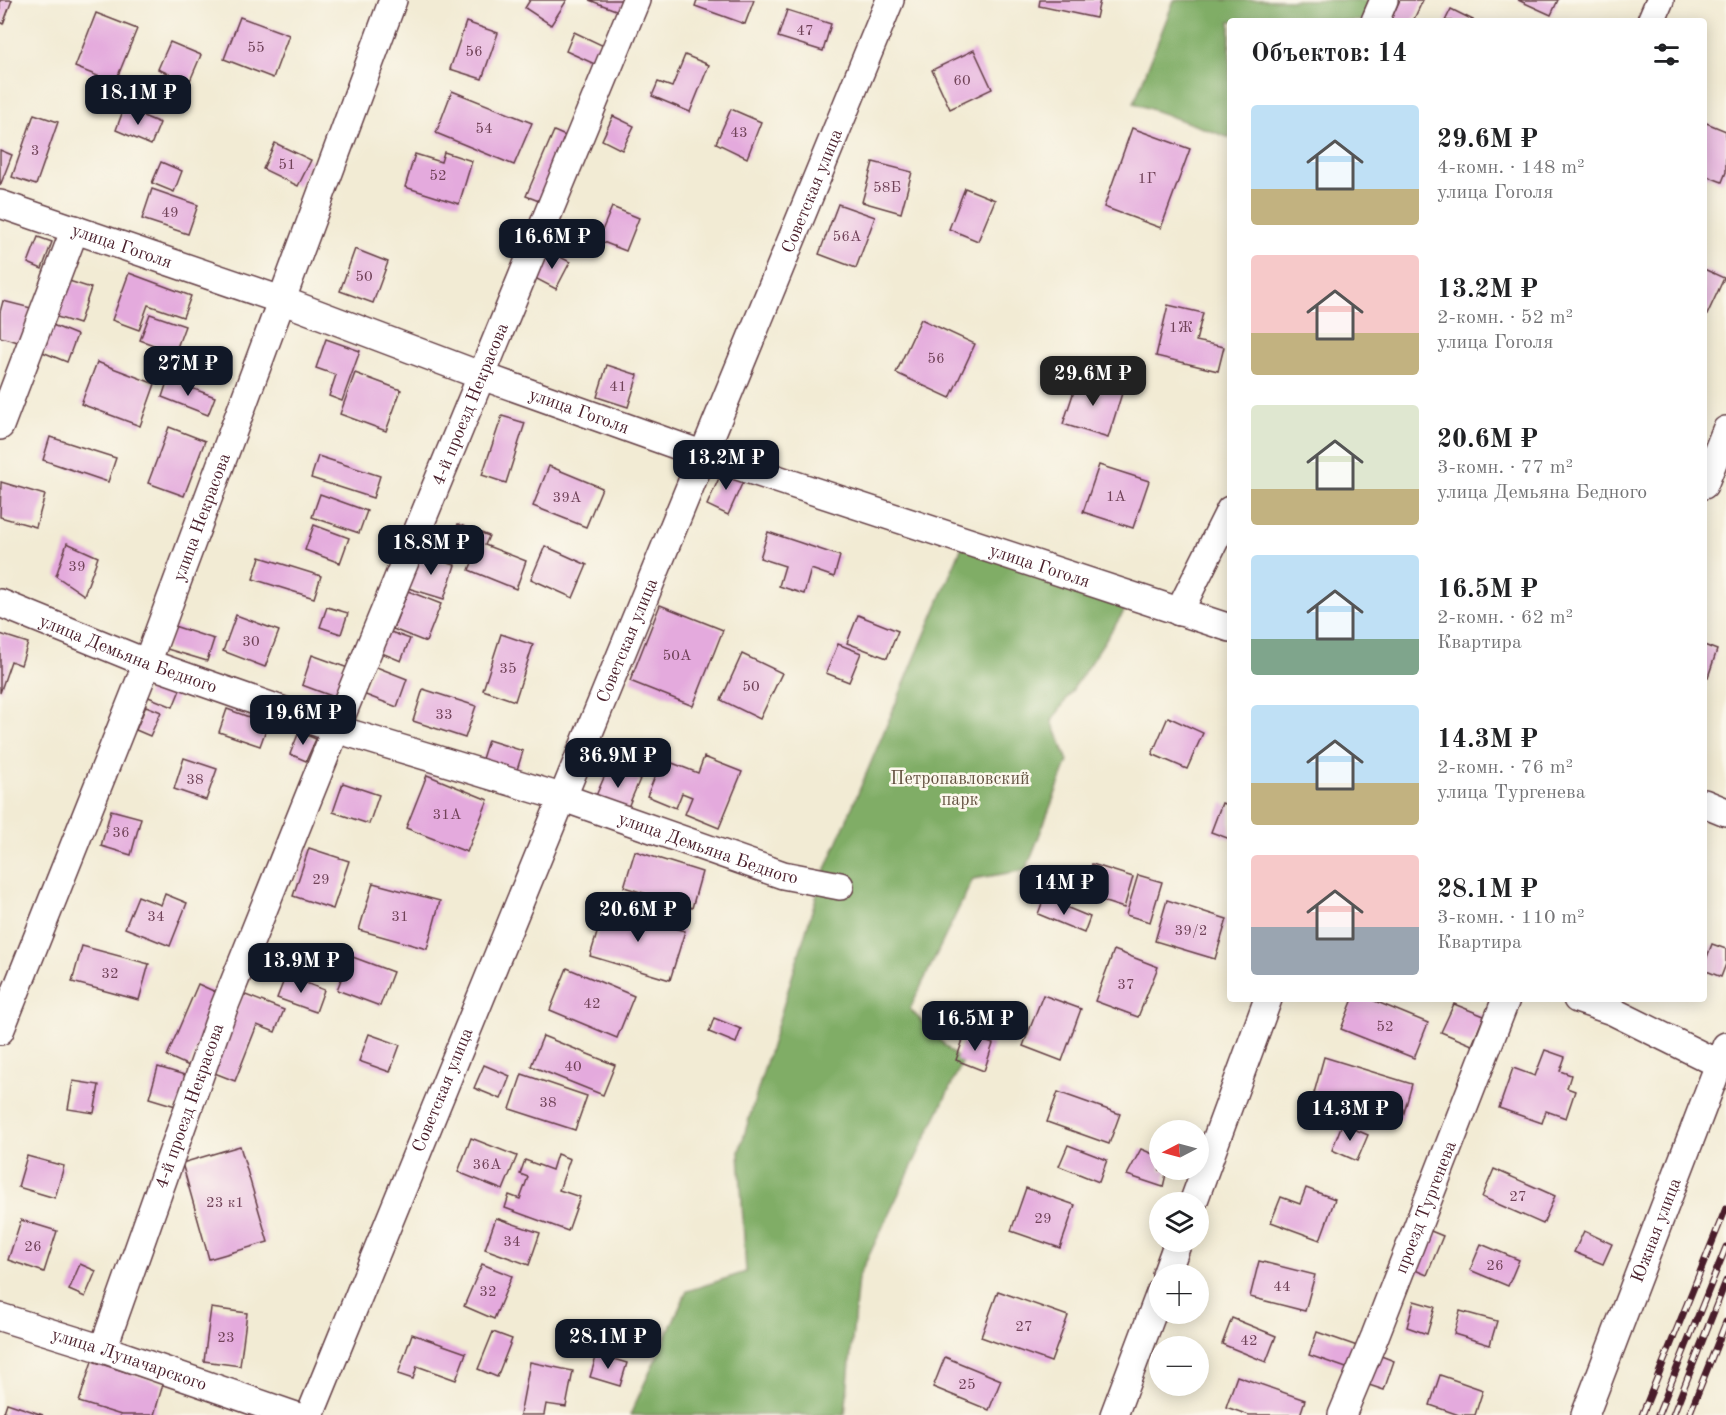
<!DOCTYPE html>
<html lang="ru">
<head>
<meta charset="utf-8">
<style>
	body { margin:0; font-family:"Old Standard TT",serif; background:#f2f2f2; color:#202124; height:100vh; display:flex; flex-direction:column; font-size:22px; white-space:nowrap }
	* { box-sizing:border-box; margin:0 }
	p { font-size:20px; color:#757577 }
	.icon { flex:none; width:33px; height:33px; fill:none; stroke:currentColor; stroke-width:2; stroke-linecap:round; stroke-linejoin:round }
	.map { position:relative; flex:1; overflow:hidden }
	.details { position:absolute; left:1227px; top:18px; width:480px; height:984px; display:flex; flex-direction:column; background:#fff; border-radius:6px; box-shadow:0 3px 15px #0003 }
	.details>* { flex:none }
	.needle { width:39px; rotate:264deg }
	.tools { position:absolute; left:1149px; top:1120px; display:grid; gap:12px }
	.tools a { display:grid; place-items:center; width:60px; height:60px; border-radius:50%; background:#fff; box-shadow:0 3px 15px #0003; font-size:30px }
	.price { position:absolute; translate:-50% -51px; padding:0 14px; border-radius:12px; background:#111827; color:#fff; font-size:20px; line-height:39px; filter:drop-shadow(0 2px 3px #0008) }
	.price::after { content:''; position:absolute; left:50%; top:36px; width:18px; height:14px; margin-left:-9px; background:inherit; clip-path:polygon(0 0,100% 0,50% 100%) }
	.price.current { background:#222; color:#fff }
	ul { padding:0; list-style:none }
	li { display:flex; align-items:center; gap:18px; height:150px; padding:0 24px }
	li span { display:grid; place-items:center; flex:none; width:168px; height:120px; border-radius:6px; color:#555 }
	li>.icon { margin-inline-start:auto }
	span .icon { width:72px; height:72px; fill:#fffc; stroke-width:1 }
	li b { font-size:26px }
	h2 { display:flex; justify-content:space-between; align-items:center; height:72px; padding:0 24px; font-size:26px }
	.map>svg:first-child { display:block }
	.forest { fill:#80ad66; stroke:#656648; stroke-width:1.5 }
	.building { fill:#e4aadd }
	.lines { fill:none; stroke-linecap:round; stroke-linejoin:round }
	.minor-casing { stroke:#633e44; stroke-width:30 }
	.minor { stroke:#fff; stroke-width:27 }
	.rail-casing { stroke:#4a1f2b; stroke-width:7 }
	.rail { stroke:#fbf7ec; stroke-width:4.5; stroke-dasharray:14; stroke-linecap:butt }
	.labels { text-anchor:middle; stroke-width:5; stroke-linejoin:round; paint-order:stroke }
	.number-label { font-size:15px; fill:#704258 }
	.street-label { font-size:18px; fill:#4a1f2b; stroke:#fbf7ec }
	.park-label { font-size:18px; fill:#645241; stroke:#fbf7ec }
</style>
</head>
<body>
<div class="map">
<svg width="1726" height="1415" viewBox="0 0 1726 1415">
	<rect width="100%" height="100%" fill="#fbf7ec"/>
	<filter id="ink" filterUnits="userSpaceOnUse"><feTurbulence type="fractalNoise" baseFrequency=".0167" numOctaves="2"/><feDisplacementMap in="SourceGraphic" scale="12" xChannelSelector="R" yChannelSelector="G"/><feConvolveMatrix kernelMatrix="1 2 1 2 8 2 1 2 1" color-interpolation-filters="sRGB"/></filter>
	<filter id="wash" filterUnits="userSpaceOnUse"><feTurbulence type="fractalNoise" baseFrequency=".008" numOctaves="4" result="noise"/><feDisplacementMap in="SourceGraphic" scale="24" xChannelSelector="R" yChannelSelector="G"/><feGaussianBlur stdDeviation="1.35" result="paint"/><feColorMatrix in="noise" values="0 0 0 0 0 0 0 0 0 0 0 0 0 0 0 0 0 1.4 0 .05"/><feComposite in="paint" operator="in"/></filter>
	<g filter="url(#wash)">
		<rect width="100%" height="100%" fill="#f2ebd4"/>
		<g class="forest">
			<polygon points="1174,0 1372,0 1364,21 1230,21 1230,138 1134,103"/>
			<polygon points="963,544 1131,601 1052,721 1068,761 1026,870 973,879 910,1009 962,1063 858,1278 845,1415 630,1415 687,1291 746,1272 739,1152 821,881"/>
		</g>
		<g id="blocks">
			<g class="building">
				<polygon points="0,0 12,0 3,24 0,22"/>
				<polygon points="530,0 567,0 551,25 525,8"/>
				<polygon points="589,0 625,0 621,12"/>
				<polygon points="697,0 754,0 745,24 695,6"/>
				<polygon points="1040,0 1100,0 1096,18 1039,6"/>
				<polygon points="1400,0 1423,0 1413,21 1390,21"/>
				<polygon points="1518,0 1558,0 1551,15"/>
				<polygon points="1451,9 1475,21 1445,21"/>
				<polygon points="787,10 831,24 823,51 778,37"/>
				<polygon points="96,13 137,29 115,83 75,67"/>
				<polygon points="240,17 289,35 273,78 224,59"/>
				<polygon points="466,22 498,33 482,79 450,69"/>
				<polygon points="574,32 608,48 599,66 566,51"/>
				<polygon points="170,42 201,55 189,83 158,69"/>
				<polygon points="974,50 992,89 950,109 932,70"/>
				<polygon points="685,55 709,65 690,112 652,96 658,82 672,87"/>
				<polygon points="452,91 532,123 514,165 436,133"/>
				<polygon points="124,108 160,123 151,145 116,130"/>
				<polygon points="731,109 761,122 747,158 716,143"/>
				<polygon points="34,114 58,122 36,185 12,177"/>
				<polygon points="613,116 634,126 622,150 602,140"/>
				<polygon points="1704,122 1726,131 1726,172 1722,182 1704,175"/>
				<polygon points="1132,128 1190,149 1161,228 1104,207"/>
				<polygon points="554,131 572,139 544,203 526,196"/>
				<polygon points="275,143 311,160 298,186 263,169"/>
				<polygon points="0,150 12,155 0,186"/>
				<polygon points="444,152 472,161 459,204 405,187 415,154 441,162"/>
				<polygon points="161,162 182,171 174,192 152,183"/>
				<polygon points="873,162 912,172 901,213 862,202"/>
				<polygon points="965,188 995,200 978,241 949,229"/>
				<polygon points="152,189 198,205 188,234 142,219"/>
				<polygon points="838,204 875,217 856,268 819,254"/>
				<polygon points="612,207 639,218 626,251 598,240"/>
				<polygon points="38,237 52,242 42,269 28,263"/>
				<polygon points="355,249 388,262 373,303 340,291"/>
				<polygon points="547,250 570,262 556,289 533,277"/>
				<polygon points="1704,269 1724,278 1706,317 1704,316"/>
				<polygon points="129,273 191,296 183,317 148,305 139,330 112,320"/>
				<polygon points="66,280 91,288 79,324 54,316"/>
				<polygon points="3,301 31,308 22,343 0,337 0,312"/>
				<polygon points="1168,305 1203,313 1196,341 1224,347 1218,371 1156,356"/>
				<polygon points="150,314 185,326 175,353 140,340"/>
				<polygon points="921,319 975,344 950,398 896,373"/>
				<polygon points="50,324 77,335 67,362 40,351"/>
				<polygon points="326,339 360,351 342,401 329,396 336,375 316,368"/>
				<polygon points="97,362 155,384 140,426 81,404"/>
				<polygon points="607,365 638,375 628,407 597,397"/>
				<polygon points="355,373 401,390 386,431 340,414"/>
				<polygon points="1079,376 1123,390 1108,438 1063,424"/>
				<polygon points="168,379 215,397 208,415 162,397"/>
				<polygon points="502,416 525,423 506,483 482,475"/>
				<polygon points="169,427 205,441 184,496 148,483"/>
				<polygon points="50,437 116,458 108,482 43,460"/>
				<polygon points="318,456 380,476 373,498 311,478"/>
				<polygon points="1099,465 1149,481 1133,528 1083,512"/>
				<polygon points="549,466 602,488 586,527 533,506"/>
				<polygon points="724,467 745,477 728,515 707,505"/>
				<polygon points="1,482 45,495 36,527 0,517"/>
				<polygon points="320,494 367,511 359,533 312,517"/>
				<polygon points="458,524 489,536 485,545 526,561 516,589 469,570 474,558 449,548"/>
				<polygon points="314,525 349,538 340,563 305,550"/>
				<polygon points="768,532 840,556 834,577 811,569 804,594 779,586 785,566 760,558"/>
				<polygon points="67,543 98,557 84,595 56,576"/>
				<polygon points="545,546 587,565 573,598 531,579"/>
				<polygon points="418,554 455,565 444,599 408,588"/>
				<polygon points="260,557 321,576 314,598 253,579"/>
				<polygon points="408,591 441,604 426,642 393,629"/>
				<polygon points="660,605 723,630 693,706 630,681"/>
				<polygon points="327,607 348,613 341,634 320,627"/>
				<polygon points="236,615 279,631 265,667 223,651"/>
				<polygon points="858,615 898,631 887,658 847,643"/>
				<polygon points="174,626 214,639 207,661 167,649"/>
				<polygon points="385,630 410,639 401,661 377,651"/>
				<polygon points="0,634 28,643 21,665 11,661 0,693"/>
				<polygon points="501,634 533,645 515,701 483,690"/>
				<polygon points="838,644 861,653 849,682 826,673"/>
				<polygon points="1704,645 1717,650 1708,677 1704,676"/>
				<polygon points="742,654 782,673 760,719 721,700"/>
				<polygon points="312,655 348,668 337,698 302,685"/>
				<polygon points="374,666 407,679 397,707 363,694"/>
				<polygon points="155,674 182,685 173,707 146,696"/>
				<polygon points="423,689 476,706 465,738 413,721"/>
				<polygon points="146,706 161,712 150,736 136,730"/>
				<polygon points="227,709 268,724 260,746 219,732"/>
				<polygon points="1168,717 1203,733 1187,769 1152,754"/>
				<polygon points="299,732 316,739 306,761 290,754"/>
				<polygon points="488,740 523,751 516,773 481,762"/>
				<polygon points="704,757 742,772 719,828 685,814 692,797 682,793 676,808 647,796 662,759 698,773"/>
				<polygon points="184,758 217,769 206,800 174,789"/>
				<polygon points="609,766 640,779 626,812 595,798"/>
				<polygon points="427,775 488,800 467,852 406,828"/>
				<polygon points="343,783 379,795 369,824 333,812"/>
				<polygon points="1222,803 1230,806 1230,839 1211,832"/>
				<polygon points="111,810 141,818 131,855 101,846"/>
				<polygon points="309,848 349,861 333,909 293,896"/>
				<polygon points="635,851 702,872 692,908 624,887"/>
				<polygon points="1092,864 1133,877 1124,908 1083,895"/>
				<polygon points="1138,875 1162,882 1150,922 1126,915"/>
				<polygon points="373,883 440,901 427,949 359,930"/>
				<polygon points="165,894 187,903 170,946 125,928 138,896 161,905"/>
				<polygon points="1044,898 1090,917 1084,933 1038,914"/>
				<polygon points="1167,900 1227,919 1215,959 1155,941"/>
				<polygon points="605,907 685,931 670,980 590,956"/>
				<polygon points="1712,944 1726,949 1726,964 1721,977 1704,970 1704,965"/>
				<polygon points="82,946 149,964 139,1000 72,982"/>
				<polygon points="1114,950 1158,967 1138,1017 1095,1001"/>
				<polygon points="350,956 393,972 380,1006 337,990"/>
				<polygon points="567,968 634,996 617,1038 550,1010"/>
				<polygon points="286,975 324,990 316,1012 277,998"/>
				<polygon points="198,984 220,994 189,1066 167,1056"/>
				<polygon points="243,994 284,1010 275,1032 257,1025 235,1081 212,1072"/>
				<polygon points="1043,995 1081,1009 1062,1061 1023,1046"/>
				<polygon points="1353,999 1370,999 1428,1023 1414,1058 1341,1029"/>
				<polygon points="1454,1004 1484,1016 1472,1045 1441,1032"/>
				<polygon points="714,1018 741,1029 736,1043 709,1032"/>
				<polygon points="369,1034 400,1045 390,1072 359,1061"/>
				<polygon points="965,1034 993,1044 984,1071 956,1060"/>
				<polygon points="543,1036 615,1065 603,1095 531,1066"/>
				<polygon points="1545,1050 1565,1057 1560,1071 1571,1075 1567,1088 1575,1091 1566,1118 1546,1111 1542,1123 1499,1108 1513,1068 1535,1076"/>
				<polygon points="1324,1057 1412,1084 1402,1120 1314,1093"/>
				<polygon points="484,1065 510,1076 501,1099 474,1088"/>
				<polygon points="158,1067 188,1076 179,1107 149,1098"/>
				<polygon points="522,1074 587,1096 575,1130 510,1109"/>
				<polygon points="73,1081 99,1085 94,1113 68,1109"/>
				<polygon points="1058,1092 1120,1114 1109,1144 1047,1122"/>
				<polygon points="1342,1124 1368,1135 1357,1161 1332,1150"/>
				<polygon points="471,1138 517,1156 503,1190 458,1172"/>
				<polygon points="1068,1145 1107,1160 1099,1182 1059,1166"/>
				<polygon points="240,1146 268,1242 209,1259 182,1163"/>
				<polygon points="1141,1149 1160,1157 1160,1170 1167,1170 1163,1187 1127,1175"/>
				<polygon points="557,1154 570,1159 559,1190 580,1197 568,1231 505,1208 509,1195 520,1199 528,1177 520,1174 525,1160 552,1170"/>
				<polygon points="27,1156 64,1166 55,1198 18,1187"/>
				<polygon points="1494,1169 1555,1196 1543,1224 1482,1197"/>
				<polygon points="1026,1188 1075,1205 1060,1248 1011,1231"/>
				<polygon points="1306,1188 1335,1199 1320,1240 1271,1222 1281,1197 1300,1204"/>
				<polygon points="496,1218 540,1233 529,1265 485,1249"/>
				<polygon points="21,1220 57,1231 44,1272 8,1260"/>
				<polygon points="1426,1229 1443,1236 1427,1275 1410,1268"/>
				<polygon points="1584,1231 1612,1244 1603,1264 1574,1252"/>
				<polygon points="1481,1244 1519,1260 1508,1286 1470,1270"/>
				<polygon points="1259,1261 1315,1275 1305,1311 1250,1297"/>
				<polygon points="80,1264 96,1271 85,1297 69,1290"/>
				<polygon points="482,1264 512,1276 494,1319 464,1306"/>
				<polygon points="998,1291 1068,1316 1051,1362 981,1337"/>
				<polygon points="1414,1301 1435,1307 1427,1334 1407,1327"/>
				<polygon points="211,1308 247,1313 240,1366 204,1361"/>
				<polygon points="1460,1311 1497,1321 1490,1345 1454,1334"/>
				<polygon points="1232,1318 1276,1336 1266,1362 1222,1344"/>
				<polygon points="493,1332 512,1339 497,1377 478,1369"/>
				<polygon points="1317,1332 1360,1347 1352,1370 1309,1355"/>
				<polygon points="412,1334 466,1353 456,1380 417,1366 413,1379 398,1374"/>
				<polygon points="597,1354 627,1363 620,1386 590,1377"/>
				<polygon points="1376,1354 1394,1361 1384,1390 1366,1384"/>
				<polygon points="945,1357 1001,1380 989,1410 933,1387"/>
				<polygon points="92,1361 163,1384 154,1415 121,1415 79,1402"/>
				<polygon points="530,1362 573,1371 566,1407 546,1404 544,1415 520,1415"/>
				<polygon points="1440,1375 1483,1390 1475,1415 1459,1415 1430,1405"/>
				<polygon points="1237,1376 1305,1400 1300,1415 1249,1415 1226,1407"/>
				<polygon points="7,1403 43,1415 3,1415"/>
			</g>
		</g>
	</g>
	<g filter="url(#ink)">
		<use href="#blocks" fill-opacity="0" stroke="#633e44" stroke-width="1.5"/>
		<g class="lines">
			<g class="minor-casing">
				<g id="minor">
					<polyline points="1375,21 1384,0"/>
					<polyline points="1651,21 1660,0"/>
					<path id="s1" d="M0 204 281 300 482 376 704 455 1230 628"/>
					<polyline points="0,426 75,229"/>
					<polyline points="1704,485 1726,430"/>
					<path id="s2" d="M0 603 147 663 336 729 561 797 783 875 840 886"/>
					<polyline points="1179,612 1230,510"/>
					<polyline points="1704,803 1726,812"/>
					<polyline points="1577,999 1612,1011 1719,1064"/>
					<path id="s3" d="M0 1031 147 663 393 0"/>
					<polyline points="1193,1203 1268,999"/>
					<polyline points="1166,1275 1178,1242"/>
					<path id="s4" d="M0 1317 103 1349 293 1415"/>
					<path id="s5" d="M103 1349 223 1010 336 729 636 0"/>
					<path id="s6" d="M310 1415C501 942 697 472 890 0"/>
					<polyline points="1114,1415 1160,1293"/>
					<path id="s7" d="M1342 1415 1375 1336 1506 999"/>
					<path id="s8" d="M1585 1415 1726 1046"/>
				</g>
			</g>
			<use href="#minor" class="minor"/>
			<g class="rail-casing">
				<g id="rail">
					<polyline points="1642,1415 1726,1208"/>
					<polyline points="1658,1415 1726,1247"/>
					<polyline points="1673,1415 1726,1281"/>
					<polyline points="1689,1415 1726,1322"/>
				</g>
			</g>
			<use href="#rail" class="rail"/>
		</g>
	</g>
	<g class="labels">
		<g class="number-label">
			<text x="805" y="35">47</text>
			<text x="256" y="52">55</text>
			<text x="474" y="56">56</text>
			<text x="962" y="85">60</text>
			<text x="484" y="133">54</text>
			<text x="739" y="137">43</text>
			<text x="35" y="155">3</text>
			<text x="287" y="169">51</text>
			<text x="438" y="180">52</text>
			<text x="1147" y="183">1Г</text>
			<text x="887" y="192">58Б</text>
			<text x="170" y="217">49</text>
			<text x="847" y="241">56А</text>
			<text x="364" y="281">50</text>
			<text x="1181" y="332">1Ж</text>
			<text x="936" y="363">56</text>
			<text x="618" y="391">41</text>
			<text x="1116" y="501">1А</text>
			<text x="567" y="502">39А</text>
			<text x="77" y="571">39</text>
			<text x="251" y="646">30</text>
			<text x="677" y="660">50А</text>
			<text x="508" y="673">35</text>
			<text x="751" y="691">50</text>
			<text x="444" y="719">33</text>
			<text x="195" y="784">38</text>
			<text x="447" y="819">31А</text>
			<text x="121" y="837">36</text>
			<text x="321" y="884">29</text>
			<text x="156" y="921">34</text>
			<text x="400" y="921">31</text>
			<text x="1191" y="935">39/2</text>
			<text x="110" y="978">32</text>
			<text x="1126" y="989">37</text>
			<text x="592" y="1008">42</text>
			<text x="1385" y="1031">52</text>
			<text x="573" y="1071">40</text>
			<text x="548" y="1107">38</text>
			<text x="487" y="1169">36А</text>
			<text x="1518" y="1201">27</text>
			<text x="225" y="1207">23 к1</text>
			<text x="1043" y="1223">29</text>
			<text x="512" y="1246">34</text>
			<text x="33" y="1251">26</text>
			<text x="1495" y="1270">26</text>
			<text x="1282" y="1291">44</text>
			<text x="488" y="1296">32</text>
			<text x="1024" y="1331">27</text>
			<text x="226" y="1342">23</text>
			<text x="1249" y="1345">42</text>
			<text x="967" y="1389">25</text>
		</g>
		<g class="street-label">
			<text dy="6" stroke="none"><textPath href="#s6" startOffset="1323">Советская улица</textPath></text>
			<text dy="6" stroke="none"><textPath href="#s1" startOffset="129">улица Гоголя</textPath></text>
			<text dy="6" stroke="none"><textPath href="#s5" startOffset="1014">4-й проезд Некрасова</textPath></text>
			<text dy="6" stroke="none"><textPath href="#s1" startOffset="615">улица Гоголя</textPath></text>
			<text dy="6" stroke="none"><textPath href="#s3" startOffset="552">улица Некрасова</textPath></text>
			<text dy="6" stroke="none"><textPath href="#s1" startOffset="1101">улица Гоголя</textPath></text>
			<text dy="6" stroke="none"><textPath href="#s6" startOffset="837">Советская улица</textPath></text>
			<text dy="6" stroke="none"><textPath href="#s2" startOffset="138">улица Демьяна Бедного</textPath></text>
			<text dy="6" stroke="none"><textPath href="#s2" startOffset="750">улица Демьяна Бедного</textPath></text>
			<text dy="6" stroke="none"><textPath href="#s6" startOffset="351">Советская улица</textPath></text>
			<text dy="6" stroke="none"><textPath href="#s5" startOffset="258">4-й проезд Некрасова</textPath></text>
			<text dy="6" stroke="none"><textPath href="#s7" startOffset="224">проезд Тургенева</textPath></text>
			<text dy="6" stroke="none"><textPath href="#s8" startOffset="198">Южная улица</textPath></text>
			<text dy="6" stroke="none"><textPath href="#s4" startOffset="136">улица Луначарского</textPath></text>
		</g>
		<g class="park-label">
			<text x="960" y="784">Петропавловский<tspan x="960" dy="21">парк</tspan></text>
		</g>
	</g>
</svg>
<div class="tools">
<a><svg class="needle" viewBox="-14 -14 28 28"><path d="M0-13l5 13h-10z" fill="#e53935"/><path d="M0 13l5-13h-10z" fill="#757577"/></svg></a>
<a><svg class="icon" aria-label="layers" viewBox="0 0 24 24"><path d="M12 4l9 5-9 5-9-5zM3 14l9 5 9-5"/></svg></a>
<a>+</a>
<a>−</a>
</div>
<b class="price" style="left:138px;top:126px">18.1M ₽</b>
<b class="price" style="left:552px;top:270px">16.6M ₽</b>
<b class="price" style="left:188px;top:397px">27M ₽</b>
<b class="price current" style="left:1093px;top:407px">29.6M ₽</b>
<b class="price" style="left:726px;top:491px">13.2M ₽</b>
<b class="price" style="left:431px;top:576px">18.8M ₽</b>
<b class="price" style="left:303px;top:746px">19.6M ₽</b>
<b class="price" style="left:618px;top:789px">36.9M ₽</b>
<b class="price" style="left:1064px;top:916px">14M ₽</b>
<b class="price" style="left:638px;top:943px">20.6M ₽</b>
<b class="price" style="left:301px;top:994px">13.9M ₽</b>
<b class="price" style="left:975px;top:1052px">16.5M ₽</b>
<b class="price" style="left:1350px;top:1142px">14.3M ₽</b>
<b class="price" style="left:608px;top:1370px">28.1M ₽</b>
<section class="details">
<h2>Объектов: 14<svg class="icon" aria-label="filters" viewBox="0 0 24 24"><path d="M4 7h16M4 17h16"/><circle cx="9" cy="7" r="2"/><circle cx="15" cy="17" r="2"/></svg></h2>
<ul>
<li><span style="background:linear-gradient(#bfe0f5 70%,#c2b280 0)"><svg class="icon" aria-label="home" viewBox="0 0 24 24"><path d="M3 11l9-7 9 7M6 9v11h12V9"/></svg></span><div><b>29.6M ₽</b><p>4-комн. · 148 m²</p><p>улица Гоголя</p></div></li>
<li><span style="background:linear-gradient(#f6c9c9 65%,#c2b280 0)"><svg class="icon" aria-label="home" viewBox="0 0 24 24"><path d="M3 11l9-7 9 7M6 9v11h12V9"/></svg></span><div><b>13.2M ₽</b><p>2-комн. · 52 m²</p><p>улица Гоголя</p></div></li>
<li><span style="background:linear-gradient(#dfe7d0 70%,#c2b280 0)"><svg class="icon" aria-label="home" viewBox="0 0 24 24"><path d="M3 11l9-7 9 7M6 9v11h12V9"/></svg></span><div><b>20.6M ₽</b><p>3-комн. · 77 m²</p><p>улица Демьяна Бедного</p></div></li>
<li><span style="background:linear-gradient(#bfe0f5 70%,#7fa58c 0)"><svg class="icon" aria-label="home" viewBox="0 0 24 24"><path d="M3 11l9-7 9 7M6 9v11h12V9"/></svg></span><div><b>16.5M ₽</b><p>2-комн. · 62 m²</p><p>Квартира</p></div></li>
<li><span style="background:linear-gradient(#bfe0f5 65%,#c2b280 0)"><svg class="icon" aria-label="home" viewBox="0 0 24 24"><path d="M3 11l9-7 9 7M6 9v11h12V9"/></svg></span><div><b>14.3M ₽</b><p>2-комн. · 76 m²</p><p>улица Тургенева</p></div></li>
<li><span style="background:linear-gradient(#f6c9c9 60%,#9aa5b1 0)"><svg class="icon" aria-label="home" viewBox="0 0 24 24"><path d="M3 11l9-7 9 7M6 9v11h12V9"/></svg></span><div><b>28.1M ₽</b><p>3-комн. · 110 m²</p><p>Квартира</p></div></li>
</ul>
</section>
</div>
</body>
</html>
